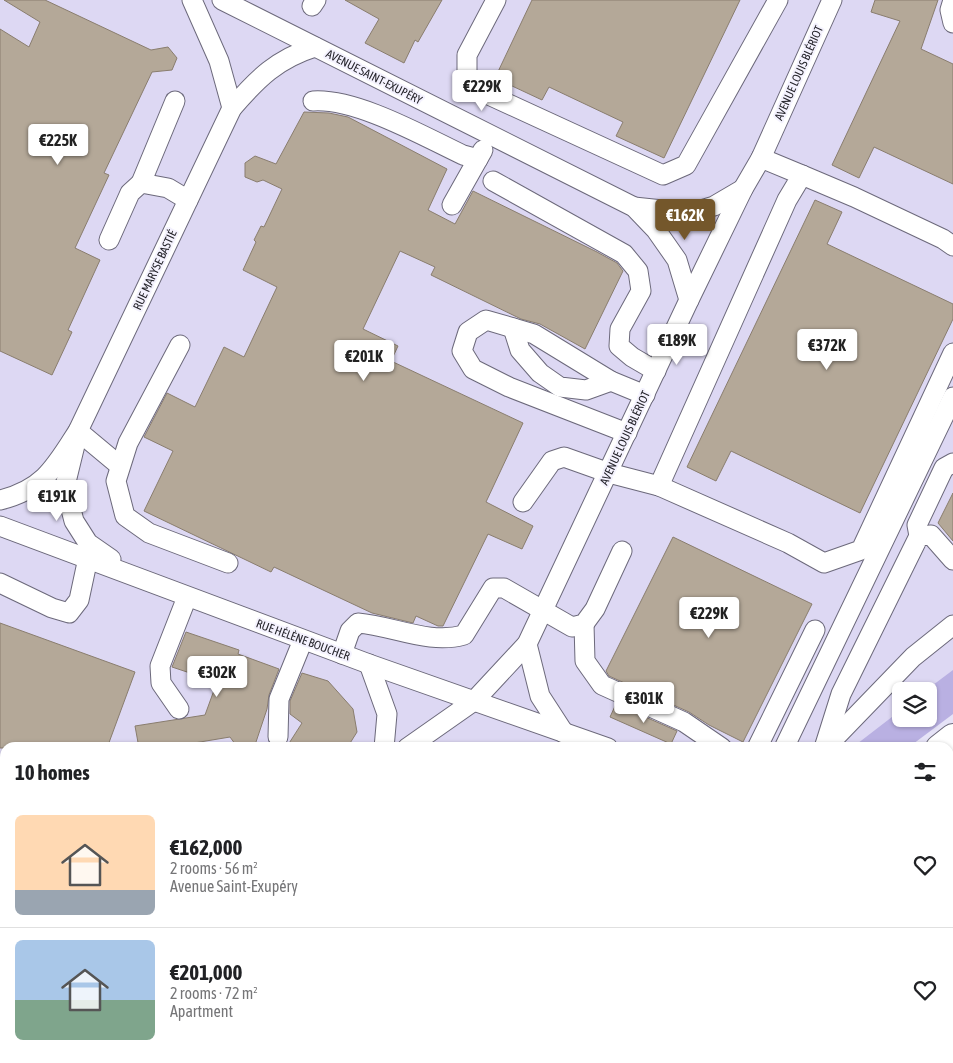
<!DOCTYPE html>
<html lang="en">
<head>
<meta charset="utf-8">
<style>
	body { margin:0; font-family:"Asap Condensed",sans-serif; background:#f6f6f6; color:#202124; height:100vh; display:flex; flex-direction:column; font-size:19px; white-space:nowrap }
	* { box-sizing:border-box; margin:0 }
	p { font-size:16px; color:#757577 }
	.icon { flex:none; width:28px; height:28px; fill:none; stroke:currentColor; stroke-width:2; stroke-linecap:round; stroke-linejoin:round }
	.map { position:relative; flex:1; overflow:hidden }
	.details { position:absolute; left:0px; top:742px; width:954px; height:321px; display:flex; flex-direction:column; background:#fff; border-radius:15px 15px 0 0; box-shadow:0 1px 4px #0004 }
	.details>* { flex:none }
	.fabs { position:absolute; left:892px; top:682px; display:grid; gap:10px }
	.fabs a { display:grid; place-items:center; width:45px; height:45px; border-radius:8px; background:#fff; box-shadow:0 1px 4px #0004; font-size:25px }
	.price { position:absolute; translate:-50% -42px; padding:0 11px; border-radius:5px; background:#fff; color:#222; font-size:16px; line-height:32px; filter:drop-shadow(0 1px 2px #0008) }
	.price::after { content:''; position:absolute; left:50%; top:30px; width:15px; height:11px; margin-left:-8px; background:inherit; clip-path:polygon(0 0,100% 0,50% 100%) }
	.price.active { background:#74572b; color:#fff }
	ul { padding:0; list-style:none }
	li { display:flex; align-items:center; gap:15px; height:125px; padding:0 15px }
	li+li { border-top:1px solid #e0e0e0 }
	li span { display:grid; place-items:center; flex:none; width:140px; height:100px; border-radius:8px; color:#555 }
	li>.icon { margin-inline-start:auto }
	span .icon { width:60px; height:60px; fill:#fffc; stroke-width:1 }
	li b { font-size:21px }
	h2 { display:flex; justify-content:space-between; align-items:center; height:60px; padding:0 15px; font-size:21px }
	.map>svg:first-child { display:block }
	.built { fill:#ddd8f3 }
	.green { fill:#b9b0e2 }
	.building { fill:#b4a898; stroke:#897d6e }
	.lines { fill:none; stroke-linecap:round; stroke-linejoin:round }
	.minor-casing { stroke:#6c697b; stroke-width:21 }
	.highway-casing { stroke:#6c697b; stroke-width:28 }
	.minor { stroke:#fff; stroke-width:19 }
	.highway { stroke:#fff; stroke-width:26 }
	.labels { text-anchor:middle; stroke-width:4; stroke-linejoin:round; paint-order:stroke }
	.street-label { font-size:12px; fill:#26252c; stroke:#f4f2fe }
</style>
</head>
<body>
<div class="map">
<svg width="953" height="1063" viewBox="0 0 953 1063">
	<rect width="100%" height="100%" fill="#e6e3f7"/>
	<polygon class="built" points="0,0 953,0 953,678 929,691 901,691 901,715 857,747 5,748 5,1059 492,1059 488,1063 0,1063"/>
	<g class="green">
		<polygon points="953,670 953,714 909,747 853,747 901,710 901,719 929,719 929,691 925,691"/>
		<polygon points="953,753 953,778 949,782 949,756"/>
		<polygon points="953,939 953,1063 790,1063 795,1059 949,1059 949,942"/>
		<polygon points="492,1059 541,1059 536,1063 488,1063"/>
		<polygon points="766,1059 790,1059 784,1063 760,1063"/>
	</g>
	<g class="building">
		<polygon points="4,0 45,0 151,50 168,47 177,58 172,70 152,72 104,173 109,175 75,248 100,260 68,330 72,332 52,375 0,351 0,29 29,47 40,22"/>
		<polygon points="345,0 442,0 418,42 415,40 404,63 365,43 379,19"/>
		<polygon points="532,0 740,0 664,158 616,136 623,122 549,87 542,100 495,78"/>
		<polygon points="875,0 938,0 921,49 953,64 953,184 874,147 859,178 832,165 900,21 871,12"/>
		<polygon points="304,112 329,113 348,117 447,169 428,210 455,224 473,191 597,252 617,263 623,271 585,349 540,324 521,319 431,275 435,267 400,251 363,329 398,346 391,361 523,423 486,502 533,526 522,549 488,534 443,626 438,626 416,616 413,623 372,613 274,567 271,572 144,511 173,451 144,437 167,393 195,407 224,347 244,357 277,287 243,270 256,242 254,240 261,226 264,227 282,189 263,180 257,182 245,177 245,163 255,156 276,164"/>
		<polygon points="815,200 842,212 827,244 953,304 953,319 860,513 731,451 716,481 687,467"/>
		<polygon points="953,493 953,541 938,523"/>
		<polygon points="673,537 812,604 743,742 709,725 689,712 609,676 606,671"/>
		<polygon points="0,623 135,672 107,748 0,748"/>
		<polygon points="186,632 239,650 238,654 279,669 269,695 267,709 254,748 238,748 230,737 164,748 139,748 135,726 205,715 217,682 172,667"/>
		<polygon points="302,673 328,681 353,709 357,732 347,748 286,748 302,723 290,714 290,701"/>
		<polygon points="616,704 677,731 671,744 610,717"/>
	</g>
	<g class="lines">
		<g class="minor-casing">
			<g id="minor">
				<polyline points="192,0 219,61 232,108"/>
				<polyline points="222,0 634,207 656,230 677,260 689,300"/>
				<polyline points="496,0 467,55 467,76 478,90 663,175 686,165 778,0"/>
				<polyline points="953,0 950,10 953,23"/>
				<polyline points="312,6 316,0"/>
				<path d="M313 101C356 98 423 136 463 155L478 159"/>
				<polyline points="802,175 854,197 943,239 953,246"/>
				<polyline points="493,181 624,254 638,271 641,291 620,329 619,346 632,357 656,371"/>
				<polyline points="141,183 175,101"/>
				<polyline points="452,205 483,150"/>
				<polyline points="634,207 691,213 714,206 743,189"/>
				<polyline points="109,240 130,193 141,183 168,188 188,200"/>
				<polyline points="513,328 520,350 540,373 560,387 586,390 611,381"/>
				<polyline points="180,345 128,443 116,481 125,516 149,533 228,563"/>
				<polyline points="78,431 120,466"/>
				<polyline points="627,433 509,387 473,369 462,351 468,332 486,320 534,334 611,381 645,395"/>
				<polyline points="75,445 65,486 74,521 88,543 111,559"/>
				<polyline points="659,486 788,543 824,563 861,550 953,353"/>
				<path d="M0 500C44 489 55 467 78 431L232 108C258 78 277 59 315 47"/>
				<polyline points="523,502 552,461 564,457 609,473 659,486 787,200 802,175 761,158"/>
				<polyline points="0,526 369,664 608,748"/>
				<polyline points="919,536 917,525 944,468 953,463"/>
				<polyline points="0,583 52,608 69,613 79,600 88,558"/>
				<polyline points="584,624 585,661 602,685 684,722 722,748"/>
				<polyline points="527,644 540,696 564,733"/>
				<path d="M342 654 350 631 358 623C394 626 429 645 464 635L493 588H504L572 627 584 624 595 609 622 551"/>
				<polyline points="369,664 387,714 384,748"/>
				<polyline points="179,709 161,683 160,666 187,597"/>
				<polyline points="278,737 279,699 303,640"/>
				<polyline points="826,747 913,657 953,625"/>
				<polyline points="407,748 474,701 527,644 689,300 743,189 761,158 832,0"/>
				<polyline points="757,748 815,630"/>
				<polyline points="784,748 953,397"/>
				<polyline points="824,748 841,694 919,536 931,535 953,560"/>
				<polyline points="0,783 5,782"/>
				<polyline points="0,941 5,947"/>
				<polyline points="949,984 953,980"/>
				<polyline points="859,1059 866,1063"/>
				<polyline points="4,1063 10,1059"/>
				<polyline points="67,1063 73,1059"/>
				<polyline points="375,1063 381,1059"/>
			</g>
		</g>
		<g class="highway-casing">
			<g id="highway">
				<polyline points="939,748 953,737"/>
				<polyline points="949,807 953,804"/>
				<polyline points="949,859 953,856"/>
				<polyline points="949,909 953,905"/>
				<polyline points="557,1063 562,1059"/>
				<polyline points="616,1063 622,1059"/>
				<polyline points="690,1063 696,1059"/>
				<polyline points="733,1063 739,1059"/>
			</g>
		</g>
		<use href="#minor" class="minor"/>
		<use href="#highway" class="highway"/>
	</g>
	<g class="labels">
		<g class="street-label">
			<text transform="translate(799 73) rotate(-66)" y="4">AVENUE LOUIS BLÉRIOT</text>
			<text transform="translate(374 77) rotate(27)" y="4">AVENUE SAINT-EXUPÉRY</text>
			<text transform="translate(155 270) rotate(-65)" y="4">RUE MARYSE BASTIÉ</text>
			<text transform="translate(625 438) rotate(-65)" y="4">AVENUE LOUIS BLÉRIOT</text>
			<text transform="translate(303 640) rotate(20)" y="4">RUE HÉLÈNE BOUCHER</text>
		</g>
	</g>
</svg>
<div class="fabs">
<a><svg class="icon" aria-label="layers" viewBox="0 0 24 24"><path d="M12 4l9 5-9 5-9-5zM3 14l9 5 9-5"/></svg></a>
</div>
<b class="price" style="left:482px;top:112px">€229K</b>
<b class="price" style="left:58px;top:166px">€225K</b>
<b class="price active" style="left:685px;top:241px">€162K</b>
<b class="price" style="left:677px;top:366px">€189K</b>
<b class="price" style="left:827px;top:371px">€372K</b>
<b class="price" style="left:364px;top:382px">€201K</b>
<b class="price" style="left:57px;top:522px">€191K</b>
<b class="price" style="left:709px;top:639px">€229K</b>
<b class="price" style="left:217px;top:698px">€302K</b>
<b class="price" style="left:644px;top:724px">€301K</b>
<section class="details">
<h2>10 homes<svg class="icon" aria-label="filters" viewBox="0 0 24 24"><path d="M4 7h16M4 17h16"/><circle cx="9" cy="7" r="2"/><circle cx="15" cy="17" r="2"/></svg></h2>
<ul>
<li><span style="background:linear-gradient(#ffd9b3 75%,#9aa5b1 0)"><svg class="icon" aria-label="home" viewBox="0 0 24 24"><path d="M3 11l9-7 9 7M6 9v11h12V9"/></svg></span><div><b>€162,000</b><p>2 rooms · 56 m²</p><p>Avenue Saint-Exupéry</p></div><svg class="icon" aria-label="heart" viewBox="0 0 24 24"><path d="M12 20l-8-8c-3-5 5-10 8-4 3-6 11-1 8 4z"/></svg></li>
<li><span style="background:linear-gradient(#a9c7e8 60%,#7fa58c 0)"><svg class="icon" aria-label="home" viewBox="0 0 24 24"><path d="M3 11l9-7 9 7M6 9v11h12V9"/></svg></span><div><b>€201,000</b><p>2 rooms · 72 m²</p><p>Apartment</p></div><svg class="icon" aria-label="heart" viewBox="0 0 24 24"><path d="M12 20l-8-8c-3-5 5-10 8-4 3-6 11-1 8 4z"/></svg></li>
</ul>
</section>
</div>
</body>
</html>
